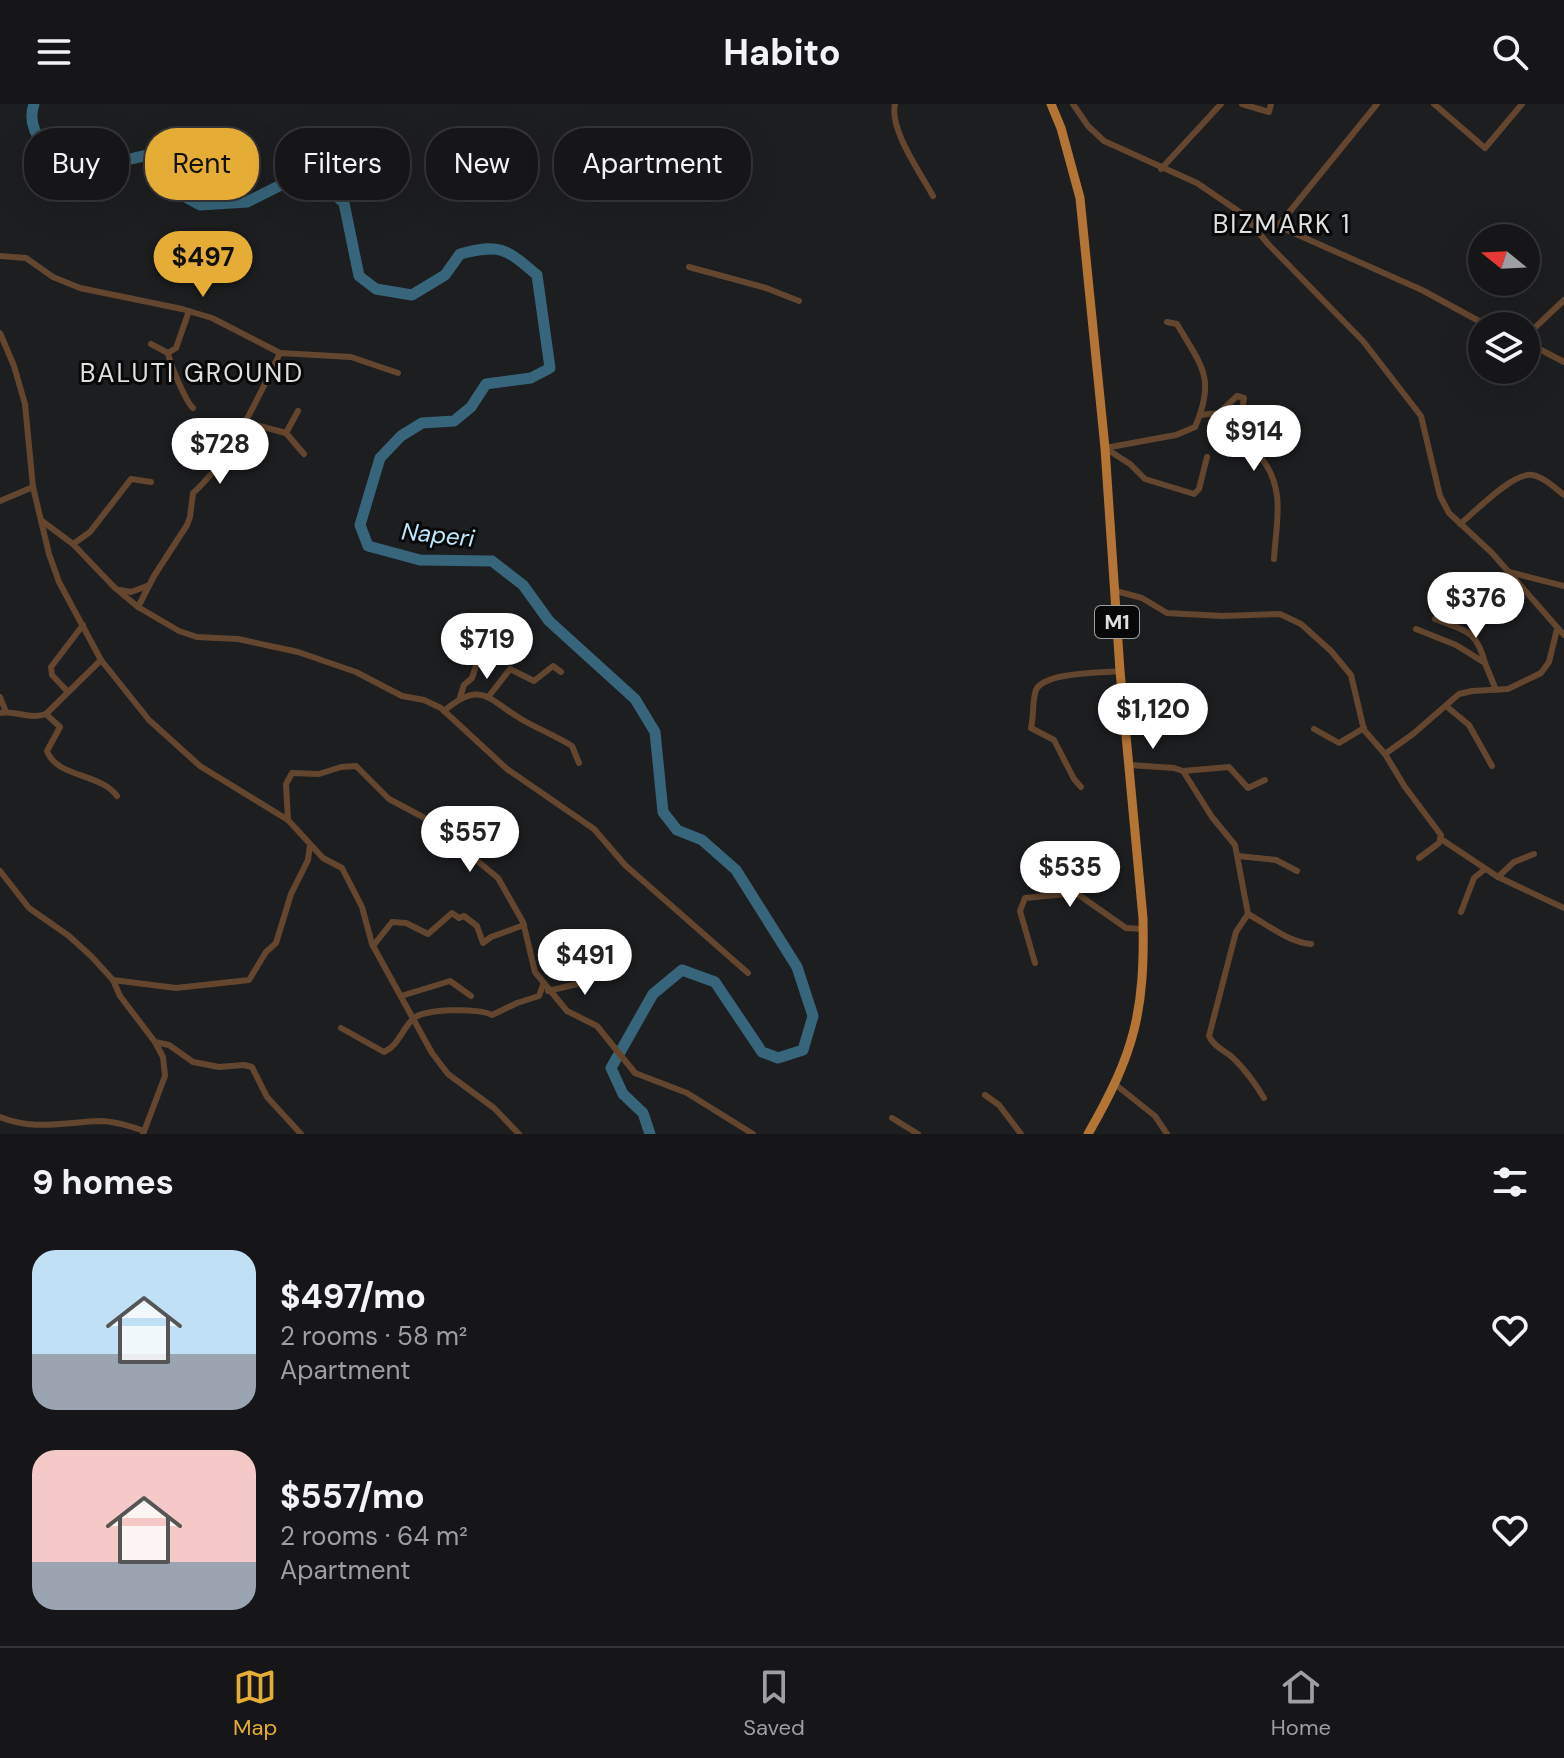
<!DOCTYPE html>
<html lang="en">
<head>
<meta charset="utf-8">
<style>
	body { margin:0; font-family:"DM Sans",sans-serif; background:#1f1f21; color:#f1f3f6; height:100vh; display:flex; flex-direction:column; font-size:30px; white-space:nowrap }
	* { box-sizing:border-box; margin:0 }
	p { font-size:26px; color:#9e9fa2 }
	.icon { flex:none; width:44px; height:44px; fill:none; stroke:currentColor; stroke-width:2; stroke-linecap:round; stroke-linejoin:round }
	.map { position:relative; height:1030px; overflow:hidden }
	.side { display:flex; flex-direction:column; background:#161618; flex:1 }
	.side>* { flex:none }
	.guide { position:absolute; left:24px; top:24px; width:800px; height:72px; display:flex; gap:16px }
	.needle { width:52px; rotate:288deg }
	.buttons { position:absolute; left:1468px; top:120px; display:grid; gap:16px }
	.buttons a { display:grid; place-items:center; width:72px; height:72px; border-radius:50%; background:#161618; box-shadow:0 8px 32px #0002,0 0 0 2px #353537; font-size:40px }
	.price { position:absolute; translate:-50% -68px; padding:0 18px; border-radius:28px; background:#fff; color:#222; font-size:26px; line-height:52px; filter:drop-shadow(0 2px 4px #0008) }
	.price::after { content:''; position:absolute; left:50%; top:48px; width:24px; height:18px; margin-left:-12px; background:inherit; clip-path:polygon(0 0,100% 0,50% 100%) }
	.price.current { background:#e5ad35; color:#111 }
	ul { padding:0; list-style:none }
	li { display:flex; align-items:center; gap:24px; height:200px; padding:0 32px }
	li span { display:grid; place-items:center; flex:none; width:224px; height:160px; border-radius:24px; color:#555 }
	li>.icon { margin-inline-start:auto }
	span .icon { width:96px; height:96px; fill:#fffc; stroke-width:1 }
	li b { font-size:34px }
	h2 { display:flex; justify-content:space-between; align-items:center; height:96px; padding:0 32px; font-size:34px }
	.pill { padding:0 28px; border-radius:32px; background:#161618; box-shadow:0 8px 32px #0002,0 0 0 2px #353537; font-size:28px; line-height:72px }
	.pill.current { background:#e5ad35; color:#111 }
	header { display:flex; justify-content:space-between; align-items:center; height:104px; padding:0 32px; background:#161618; font-size:36px; font-weight:700 }
	.menu { display:flex; justify-content:space-around; align-items:center; height:112px; border-top:2px solid #353537; background:#161618; font-size:22px; color:#9e9fa2 }
	.menu a { display:grid; justify-items:center; gap:4px }
	.menu .current { color:#e5ad35 }
	.map>svg:first-child { display:block }
	.lines { fill:none; stroke-linecap:round; stroke-linejoin:round }
	.river { stroke:#37657b; stroke-width:11 }
	.minor { stroke:#63462d; stroke-width:6 }
	.trunk { stroke:#b47434; stroke-width:9 }
	.labels { text-anchor:middle; stroke-width:6; stroke-linejoin:round; paint-order:stroke }
	.shield { fill:#080809; stroke:#9e9fa0; stroke-width:2 }
	.shield-label { font-size:20px; font-weight:bold; fill:#dfe0e1 }
	.water-label { font-size:24px; font-style:italic; fill:#bbe6fd; stroke:#080809 }
	.quarter-label { font-size:26px; letter-spacing:2px; fill:#dfe0e1; stroke:#080809 }
</style>
</head>
<body>
<header><svg class="icon" aria-label="menu" viewBox="0 0 24 24"><path d="M4 6h16M4 12h16M4 18h16"/></svg>Habito<svg class="icon" aria-label="search" viewBox="0 0 24 24"><circle cx="10" cy="10" r="6"/><path d="M15 15l6 6"/></svg></header>
<div class="map">
<svg width="1564" height="1030" viewBox="0 0 1564 1030">
	<rect width="100%" height="100%" fill="#1d1e20"/>
	<g class="lines">
		<path class="river" d="M34 0C24 29 53 56 81 62 96 65 131 54 149 51L157 78 200 101 247 98 293 75 327 84 344 99 359 172 376 185 412 191 445 171 460 150C501 139 506 145 537 171L550 264 531 274 486 280 471 303 454 317 422 319 401 332 380 354 360 421 368 442 420 456 492 457 523 481 549 517 635 595 655 628 663 708 677 726 702 736 736 766 797 863 813 912 803 946 778 954 762 948 715 878 682 866 653 890 611 964 623 990 643 1009 650 1030"/>
		<g class="minor">
			<path d="M895 0C889 25 920 68 933 92"/>
			<polyline points="1073,0 1088,22 1104,37 1197,79 1244,111 1269,141 1363,237 1421,312 1440,392 1449,409 1492,449 1564,531"/>
			<polyline points="1242,0 1269,8 1271,0"/>
			<polyline points="1434,0 1485,44 1522,0"/>
			<polyline points="1161,65 1221,0"/>
			<polyline points="1244,111 1278,122 1422,186 1488,222"/>
			<polyline points="1278,122 1377,0"/>
			<polyline points="0,152 26,154 53,173 80,184 182,205 212,214 280,249 351,253 398,269"/>
			<polyline points="689,163 766,184 799,197"/>
			<polyline points="0,229 14,262 25,300 33,383 49,450 59,478 101,556 149,616 200,662 288,716 323,754 342,764 362,803 372,840 432,949 448,970 494,1004 519,1030"/>
			<polyline points="1526,232 1564,196"/>
			<polyline points="1526,238 1564,258"/>
			<path d="M151 240 168 249C170 260 186 298 193 304"/>
			<polyline points="168,249 176,244 189,207"/>
			<path d="M1200 311 1219 309 1237 292 1244 294C1240 312 1248 324 1263 334L1262 355C1286 386 1276 419 1274 455"/>
			<polyline points="244,318 286,329 304,350"/>
			<polyline points="286,329 298,307"/>
			<path d="M1105 344 1176 331 1195 323C1216 274 1202 263 1177 220L1167 218"/>
			<polyline points="1105,344 1130,360 1145,375 1194,390 1199,385 1207,353"/>
			<polyline points="0,397 33,383"/>
			<polyline points="42,417 73,440 114,483 138,503 179,527 197,533 238,535 298,548 356,568 402,592 424,596 441,604 507,665 594,725 625,761 748,869"/>
			<path d="M1460 420C1475 408 1513 368 1532 371 1544 373 1555 384 1564 391"/>
			<polyline points="73,440 90,428 131,375 151,378"/>
			<polyline points="1509,468 1564,482"/>
			<polyline points="120,486 131,488 147,482"/>
			<polyline points="1116,487 1142,494 1167,509 1222,512 1280,510 1301,520 1331,547 1351,571 1364,626 1385,650 1405,683 1441,731 1439,739 1419,754"/>
			<path d="M138 503 154 472 187 421 190 413 193 389C230 356 258 294 280 249"/>
			<path d="M1435 515C1465 527 1476 525 1485 559"/>
			<polyline points="1416,525 1456,541 1485,559 1496,586"/>
			<polyline points="68,588 52,571 51,563 83,521"/>
			<polyline points="489,592 510,565 534,577 553,562 561,568"/>
			<polyline points="0,593 6,608"/>
			<polyline points="460,593 464,581 472,574 480,550"/>
			<polyline points="1446,602 1469,621 1492,662"/>
			<path d="M444 607C481 575 489 596 521 615 538 625 556 632 572 642L579 659"/>
			<path d="M0 609C16 606 30 616 46 610L101 556"/>
			<path d="M46 610 60 623 47 647C57 674 101 669 117 692"/>
			<polyline points="1314,625 1339,639 1364,624"/>
			<polyline points="1385,650 1413,630 1459,590 1472,587 1508,585 1541,569 1549,558 1557,525"/>
			<path d="M1130 661 1174 664 1183 667 1212 713 1235 741 1248 810C1268 821 1288 838 1311 840"/>
			<polyline points="1183,667 1229,663 1248,684 1265,676"/>
			<path d="M1081 683 1074 675 1054 636 1031 624C1034 612 1032 597 1036 586 1044 568 1101 569 1120 567"/>
			<polyline points="288,716 286,680 292,669 319,670 341,663 356,662 389,695 451,728 475,755 498,774 523,818 535,868 567,907 597,922 635,969 687,989 753,1030"/>
			<polyline points="1441,735 1498,773"/>
			<polyline points="1534,750 1514,758 1498,773 1564,804"/>
			<polyline points="1238,752 1276,756 1297,767"/>
			<polyline points="0,767 29,804 69,832 92,853 113,876 120,892 155,938 163,953 165,972 143,1030"/>
			<polyline points="1461,808 1474,774 1485,765"/>
			<path d="M1248 810 1236 828 1209 932C1213 942 1224 946 1232 953 1246 966 1255 979 1264 994"/>
			<polyline points="373,842 392,818 406,819 428,830 452,809 459,814 464,812 477,822 483,839 491,833 524,821"/>
			<polyline points="1035,859 1020,807 1025,794 1076,789 1126,824 1143,825"/>
			<polyline points="113,876 176,884 249,876 266,848 276,839 291,790 308,756 310,741"/>
			<polyline points="548,887 585,878 593,856 603,847 611,855"/>
			<polyline points="401,892 450,877 471,892"/>
			<path d="M341 924 384 948C399 941 402 925 413 915 423 904 481 904 492 911L517 899 539 892 543 881"/>
			<polyline points="155,938 169,941 193,958 219,963 244,961 252,963 267,993 301,1030"/>
			<polyline points="1116,981 1155,1012 1167,1030"/>
			<polyline points="985,991 999,1001 1021,1030"/>
			<path d="M0 1013C33 1027 65 1018 100 1017 115 1017 130 1022 144 1027"/>
			<polyline points="892,1014 918,1030"/>
		</g>
		<path class="trunk" d="M1051 0 1061 24 1080 94 1105 344 1120 567 1143 814C1145 908 1135 948 1088 1030"/>
	</g>
	<g class="labels">
		<rect class="shield" x="1095" y="502" width="44" height="32" rx="6"/>
		<g class="shield-label">
			<text x="1117" y="525">M1</text>
		</g>
		<g class="water-label">
			<text transform="translate(438 431) rotate(6)" y="8">Naperi</text>
		</g>
		<g class="quarter-label">
			<text x="1282" y="129">BIZMARK 1</text>
			<text x="192" y="278">BALUTI GROUND</text>
		</g>
	</g>
</svg>
<div class="buttons">
<a><svg class="needle" viewBox="-14 -14 28 28"><path d="M0-13l5 13h-10z" fill="#e53935"/><path d="M0 13l5-13h-10z" fill="#9e9fa2"/></svg></a>
<a><svg class="icon" aria-label="layers" viewBox="0 0 24 24"><path d="M12 4l9 5-9 5-9-5zM3 14l9 5 9-5"/></svg></a>
</div>
<b class="price current" style="left:203px;top:195px">$497</b>
<b class="price" style="left:1254px;top:369px">$914</b>
<b class="price" style="left:220px;top:382px">$728</b>
<b class="price" style="left:1476px;top:536px">$376</b>
<b class="price" style="left:487px;top:577px">$719</b>
<b class="price" style="left:1153px;top:647px">$1,120</b>
<b class="price" style="left:470px;top:770px">$557</b>
<b class="price" style="left:1070px;top:805px">$535</b>
<b class="price" style="left:585px;top:893px">$491</b>
<div class="guide">
<a class="pill">Buy</a>
<a class="pill current">Rent</a>
<a class="pill">Filters</a>
<a class="pill">New</a>
<a class="pill">Apartment</a>
</div>
</div>
<section class="side">
<h2>9 homes<svg class="icon" aria-label="filters" viewBox="0 0 24 24"><path d="M4 7h16M4 17h16"/><circle cx="9" cy="7" r="2"/><circle cx="15" cy="17" r="2"/></svg></h2>
<ul>
<li><span style="background:linear-gradient(#bfe0f5 65%,#9aa5b1 0)"><svg class="icon" aria-label="home" viewBox="0 0 24 24"><path d="M3 11l9-7 9 7M6 9v11h12V9"/></svg></span><div><b>$497/mo</b><p>2 rooms · 58 m²</p><p>Apartment</p></div><svg class="icon" aria-label="heart" viewBox="0 0 24 24"><path d="M12 20l-8-8c-3-5 5-10 8-4 3-6 11-1 8 4z"/></svg></li>
<li><span style="background:linear-gradient(#f6c9c9 70%,#9aa5b1 0)"><svg class="icon" aria-label="home" viewBox="0 0 24 24"><path d="M3 11l9-7 9 7M6 9v11h12V9"/></svg></span><div><b>$557/mo</b><p>2 rooms · 64 m²</p><p>Apartment</p></div><svg class="icon" aria-label="heart" viewBox="0 0 24 24"><path d="M12 20l-8-8c-3-5 5-10 8-4 3-6 11-1 8 4z"/></svg></li>
</ul>
</section>
<nav class="menu">
<a class="current"><svg class="icon" aria-label="map" viewBox="0 0 24 24"><path d="M3 6l6-2 6 2 6-2v14l-6 2-6-2-6 2zM9 4v14M15 6v14"/></svg>Map</a>
<a><svg class="icon" aria-label="saved" viewBox="0 0 24 24"><path d="M7 4h10v16l-5-4-5 4z"/></svg>Saved</a>
<a><svg class="icon" aria-label="home" viewBox="0 0 24 24"><path d="M3 11l9-7 9 7M6 9v11h12V9"/></svg>Home</a>
</nav>
</body>
</html>
